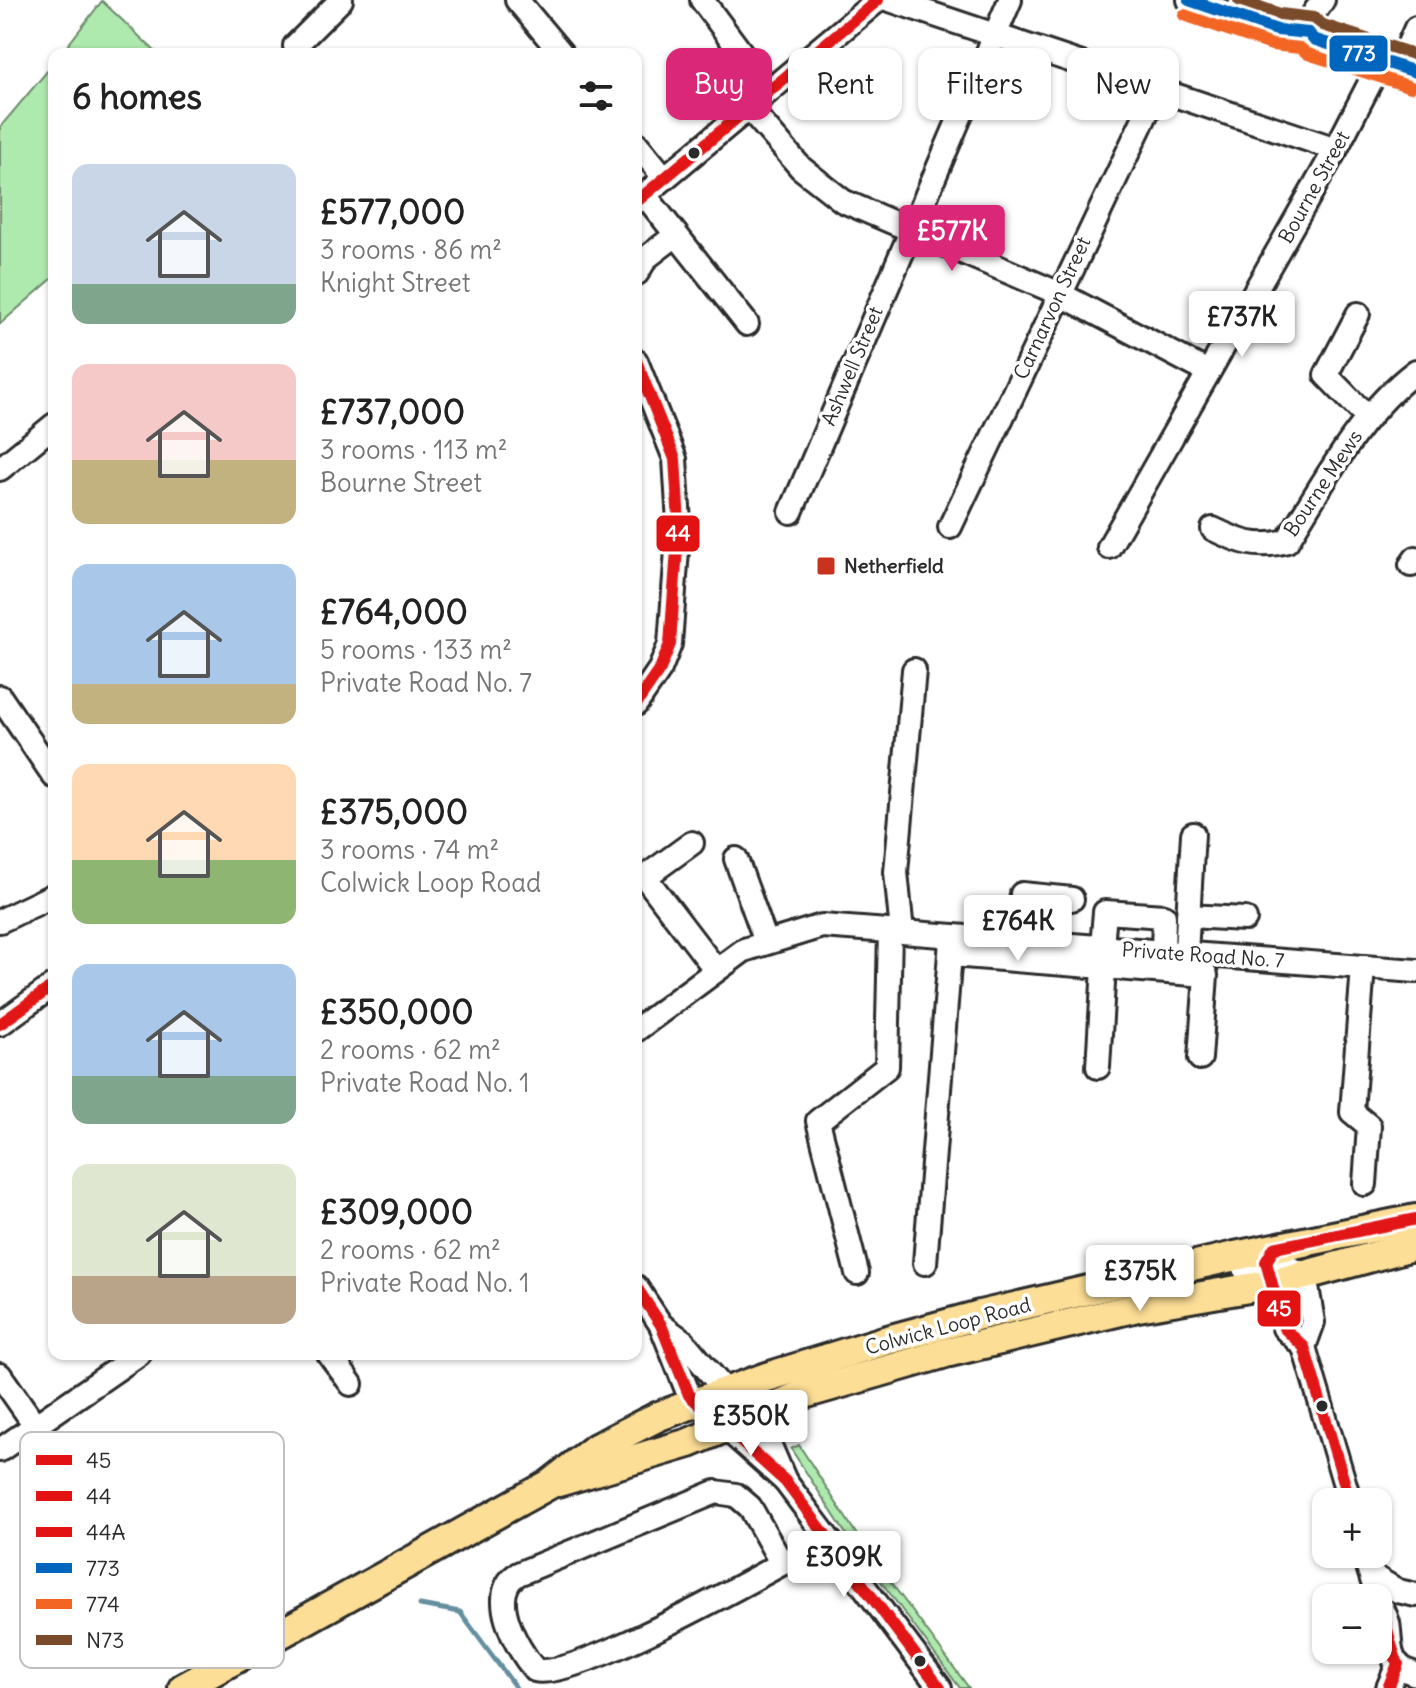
<!DOCTYPE html>
<html lang="en">
<head>
<meta charset="utf-8">
<style>
	body { margin:0; font-family:Delius,sans-serif; background:#f6f6f6; color:#222; height:100vh; display:flex; flex-direction:column; font-size:30px; white-space:nowrap }
	* { box-sizing:border-box; margin:0 }
	p { font-size:26px; color:#767676 }
	.icon { flex:none; width:44px; height:44px; fill:none; stroke:currentColor; stroke-width:2; stroke-linecap:round; stroke-linejoin:round }
	.map { position:relative; flex:1; overflow:hidden }
	.side { position:absolute; left:48px; top:48px; width:594px; height:1312px; display:flex; flex-direction:column; background:#fff; border-radius:16px; box-shadow:0 2px 6px #0004 }
	.side>* { flex:none }
	.hud { position:absolute; left:666px; top:48px; width:630px; height:72px; display:flex; gap:16px }
	.controls { position:absolute; left:1312px; top:1488px; display:grid; gap:16px }
	.controls a { display:grid; place-items:center; width:80px; height:80px; border-radius:16px; background:#fff; box-shadow:0 2px 6px #0004; font-size:40px }
	.price { position:absolute; translate:-50% -68px; padding:0 18px; border-radius:8px; background:#fff; color:#222; font-size:26px; line-height:52px; filter:drop-shadow(0 2px 4px #0008) }
	.price::after { content:''; position:absolute; left:50%; top:48px; width:24px; height:18px; margin-left:-12px; background:inherit; clip-path:polygon(0 0,100% 0,50% 100%) }
	.price.on { background:#db2777; color:#fff }
	ul { padding:0; list-style:none }
	li { display:flex; align-items:center; gap:24px; height:200px; padding:0 24px }
	li span { display:grid; place-items:center; flex:none; width:224px; height:160px; border-radius:16px; color:#555 }
	li>.icon { margin-inline-start:auto }
	span .icon { width:96px; height:96px; fill:#fffc; stroke-width:1 }
	li b { font-size:34px }
	h2 { display:flex; justify-content:space-between; align-items:center; height:96px; padding:0 24px; font-size:34px }
	.chip { padding:0 28px; border-radius:16px; background:#fff; box-shadow:0 2px 6px #0004; font-size:28px; line-height:72px }
	.chip.on { background:#db2777; color:#fff }
	.map>svg:first-child { display:block }
	.green { fill:#aee9ae; stroke:#6c8a6c; stroke-width:2 }
	.lines { fill:none; stroke-linecap:round; stroke-linejoin:round }
	.stream { stroke:#658f9f; stroke-width:5 }
	.minor-casing { stroke:#2b2b2b; stroke-width:28 }
	.major-casing { stroke:#2b2b2b; stroke-width:34 }
	.minor { stroke:#fff; stroke-width:22 }
	.major { stroke:#fcde96; stroke-width:28 }
	.bus-1-casing { stroke:#fff; stroke-width:18 }
	.bus-2-casing { stroke:#fff; stroke-width:18 }
	.bus-3-casing { stroke:#fff; stroke-width:18 }
	.bus-4-casing { stroke:#fff; stroke-width:18 }
	.bus-5-casing { stroke:#fff; stroke-width:18 }
	.bus-6-casing { stroke:#fff; stroke-width:18 }
	.bus-1 { stroke:#e21212; stroke-width:12 }
	.bus-2 { stroke:#e21212; stroke-width:12 }
	.bus-3 { stroke:#e21212; stroke-width:12 }
	.bus-4 { stroke:#0065bd; stroke-width:12 }
	.bus-5 { stroke:#f26522; stroke-width:12 }
	.bus-6 { stroke:#7a4b2a; stroke-width:12 }
	.bus-dot { fill:#2b2b2b; stroke:#fff; stroke-width:3 }
	.poi-dot { fill:#c8321e; stroke:#fff; stroke-width:3 }
	.labels { text-anchor:middle; stroke-width:7; stroke-linejoin:round; paint-order:stroke }
	.street-label { font-size:20px; fill:#2b2b2b; stroke:#fff }
	.poi-label { font-size:20px; font-weight:bold; fill:#2b2b2b; stroke:#fff; text-anchor:start }
	.key { fill:#fff; stroke:#bfbfbf; stroke-width:2 }
	.key-label { font-size:22px; fill:#2b2b2b }
	.line-badge { stroke:#fff; stroke-width:3 }
	.badge-label { font-size:22px; text-anchor:middle; font-weight:bold; fill:#fff }
</style>
</head>
<body>
<div class="map">
<svg width="1416" height="1688" viewBox="0 0 1416 1688">
	<rect width="100%" height="100%" fill="#fff"/>
	<filter id="ink" filterUnits="userSpaceOnUse"><feTurbulence type="fractalNoise" baseFrequency=".0125" numOctaves="2"/><feDisplacementMap in="SourceGraphic" scale="16" xChannelSelector="R" yChannelSelector="G"/><feConvolveMatrix kernelMatrix="1 2 1 2 8 2 1 2 1" color-interpolation-filters="sRGB"/></filter>
	<g filter="url(#ink)">
		<g class="green">
			<polygon points="102,1 158,54 61,54"/>
			<polygon points="54,63 54,277 0,324 0,127"/>
			<polygon points="799,1445 864,1546 969,1688 960,1688 848,1537 791,1449"/>
		</g>
		<g class="lines">
			<polyline class="stream" points="420,1605 460,1612 516,1688"/>
			<g class="minor-casing">
				<g id="minor">
					<polyline points="517,0 562,54"/>
					<polyline points="702,0 769,90"/>
					<polyline points="890,0 1336,149"/>
					<polyline points="1189,0 1277,30 1309,33 1313,39 1416,72"/>
					<polyline points="1309,33 1312,16 1323,0"/>
					<polyline points="295,46 341,0"/>
					<polyline points="1399,66 1416,28"/>
					<polyline points="748,107 801,168 843,201 1058,293 1208,372"/>
					<polyline points="636,143 663,176"/>
					<polyline points="644,194 747,324"/>
					<polyline points="636,202 878,0"/>
					<polyline points="637,273 646,258 676,235"/>
					<polyline points="1358,314 1326,375 1367,417"/>
					<polyline points="636,361 675,459 679,523 670,644 660,669 636,704"/>
					<polyline points="0,469 54,425"/>
					<polyline points="791,512 1010,0"/>
					<polyline points="950,527 1157,91"/>
					<path d="M1213 529C1240 542 1257 549 1287 541 1325 481 1359 414 1416 371"/>
					<polyline points="1109,547 1336,149 1374,75"/>
					<polyline points="1411,565 1416,558"/>
					<polyline points="0,697 54,776"/>
					<polyline points="692,843 645,877 716,970"/>
					<polyline points="736,859 766,942"/>
					<polyline points="1188,916 1245,919"/>
					<polyline points="0,921 52,896"/>
					<polyline points="902,932 896,872 914,670"/>
					<polyline points="1018,940 1022,894 1072,899"/>
					<polyline points="1102,947 1105,912 1164,916 1163,952"/>
					<polyline points="1186,953 1193,834"/>
					<polyline points="951,955 1206,975 1200,1058"/>
					<polyline points="1363,967 1352,1112 1369,1126 1365,1184"/>
					<polyline points="0,1024 54,985"/>
					<polyline points="636,1030 744,950 822,926 1416,971"/>
					<polyline points="1098,1067 1104,967"/>
					<polyline points="925,1263 951,941"/>
					<path d="M1244 1268C1269 1262 1283 1262 1305 1275L1313 1322 1304 1347"/>
					<polyline points="1268,1269 1284,1328 1304,1347 1350,1502"/>
					<polyline points="857,1273 818,1121 887,1067 890,931"/>
					<polyline points="636,1287 661,1325 689,1395 785,1481"/>
					<polyline points="661,1325 683,1341 768,1441 785,1481 940,1688"/>
					<polyline points="329,1354 351,1384"/>
					<polyline points="0,1375 35,1425"/>
					<polyline points="0,1450 139,1354"/>
					<polyline points="1364,1554 1375,1589"/>
					<path d="M782 1564 750 1507 736 1495 716 1492 518 1574C486 1593 516 1648 535 1670 576 1682 780 1564 827 1539"/>
					<polyline points="1371,1575 1398,1591 1416,1595"/>
					<path d="M1378 1599C1381 1606 1386 1615 1388 1623 1392 1646 1385 1665 1416 1674"/>
					<polyline points="1388,1688 1398,1664"/>
				</g>
			</g>
			<g class="major-casing">
				<g id="major">
					<polyline points="558,1482 689,1443 804,1394 946,1353 1138,1307 1272,1284 1416,1245"/>
					<polyline points="183,1688 550,1484 596,1448 659,1416 767,1377 884,1341 980,1315 1235,1256 1416,1219"/>
				</g>
			</g>
			<use href="#minor" class="minor"/>
			<use href="#major" class="major"/>
			<g class="bus-1-casing">
				<g id="bus-1">
					<polyline points="1350,1502 1304,1347 1284,1328 1266,1262 1274,1248 1416,1219"/>
					<path d="M1378 1599C1387 1621 1388 1642 1398 1664L1388 1688"/>
				</g>
			</g>
			<g class="bus-2-casing">
				<g id="bus-2">
					<polyline points="636,202 878,0"/>
					<polyline points="636,361 675,459 679,523 670,644 660,669 636,704"/>
					<polyline points="0,1024 54,985"/>
				</g>
			</g>
			<g class="bus-3-casing">
				<polyline id="bus-3" points="636,1287 661,1325 689,1395 785,1481 940,1688"/>
			</g>
			<g class="bus-4-casing">
				<polyline id="bus-4" points="1189,0 1277,30 1309,33 1313,39 1416,72"/>
			</g>
			<g class="bus-5-casing">
				<polyline id="bus-5" points="1184,15 1272,45 1300,48 1308,54 1411,87"/>
			</g>
			<g class="bus-6-casing">
				<polyline id="bus-6" points="1239,0 1280,14 1314,18 1323,25 1416,55"/>
			</g>
			<use href="#bus-1" class="bus-1"/>
			<use href="#bus-2" class="bus-2"/>
			<use href="#bus-3" class="bus-3"/>
			<use href="#bus-4" class="bus-4"/>
			<use href="#bus-5" class="bus-5"/>
			<use href="#bus-6" class="bus-6"/>
		</g>
	</g>
	<g class="bus-dot">
		<circle cx="694" cy="153" r="7"/>
		<circle cx="1322" cy="1406" r="7"/>
		<circle cx="920" cy="1661" r="7"/>
	</g>
	<rect class="poi-dot" x="816" y="556" width="20" height="20" rx="4"/>
	<g class="labels">
		<g class="street-label">
			<text transform="translate(1314 187) rotate(-61)" y="7">Bourne Street</text>
			<text transform="translate(1052 308) rotate(-65)" y="7">Carnarvon Street</text>
			<text transform="translate(852 366) rotate(-67)" y="7">Ashwell Street</text>
			<text transform="translate(1323 483) rotate(-56)" y="7">Bourne Mews</text>
			<text transform="translate(1203 955) rotate(4)" y="7">Private Road No. 7</text>
			<text transform="translate(948 1326) rotate(-15)" y="7">Colwick Loop Road</text>
		</g>
		<g class="poi-label">
			<text x="844" y="573">Netherfield</text>
		</g>
	</g>
	<rect x="20" y="1432" width="264" height="236" rx="12" class="key"/>
	<rect x="36" y="1455" width="36" height="10" fill="#e21212"/>
	<rect x="36" y="1491" width="36" height="10" fill="#e21212"/>
	<rect x="36" y="1527" width="36" height="10" fill="#e21212"/>
	<rect x="36" y="1563" width="36" height="10" fill="#0065bd"/>
	<rect x="36" y="1599" width="36" height="10" fill="#f26522"/>
	<rect x="36" y="1635" width="36" height="10" fill="#7a4b2a"/>
	<g class="key-label">
		<text x="86" y="1468">45</text>
		<text x="86" y="1504">44</text>
		<text x="86" y="1540">44A</text>
		<text x="86" y="1576">773</text>
		<text x="86" y="1612">774</text>
		<text x="86" y="1648">N73</text>
	</g>
	<g class="line-badge">
		<rect x="1328" y="34" width="61" height="39" rx="8" fill="#0065bd"/>
		<rect x="655" y="514" width="46" height="39" rx="8" fill="#e21212"/>
		<rect x="1256" y="1289" width="46" height="39" rx="8" fill="#e21212"/>
	</g>
	<g class="badge-label">
		<text x="1359" y="61">773</text>
		<text x="678" y="541">44</text>
		<text x="1279" y="1316">45</text>
	</g>
</svg>
<div class="controls">
<a>+</a>
<a>−</a>
</div>
<b class="price on" style="left:952px;top:273px">£577K</b>
<b class="price" style="left:1242px;top:359px">£737K</b>
<b class="price" style="left:1018px;top:963px">£764K</b>
<b class="price" style="left:1140px;top:1313px">£375K</b>
<b class="price" style="left:751px;top:1458px">£350K</b>
<b class="price" style="left:844px;top:1599px">£309K</b>
<div class="hud">
<a class="chip on">Buy</a>
<a class="chip">Rent</a>
<a class="chip">Filters</a>
<a class="chip">New</a>
</div>
<section class="side">
<h2>6 homes<svg class="icon" aria-label="filters" viewBox="0 0 24 24"><path d="M4 7h16M4 17h16"/><circle cx="9" cy="7" r="2"/><circle cx="15" cy="17" r="2"/></svg></h2>
<ul>
<li><span style="background:linear-gradient(#c9d6e8 75%,#7fa58c 0)"><svg class="icon" aria-label="home" viewBox="0 0 24 24"><path d="M3 11l9-7 9 7M6 9v11h12V9"/></svg></span><div><b>£577,000</b><p>3 rooms · 86 m²</p><p>Knight Street</p></div></li>
<li><span style="background:linear-gradient(#f6c9c9 60%,#c2b280 0)"><svg class="icon" aria-label="home" viewBox="0 0 24 24"><path d="M3 11l9-7 9 7M6 9v11h12V9"/></svg></span><div><b>£737,000</b><p>3 rooms · 113 m²</p><p>Bourne Street</p></div></li>
<li><span style="background:linear-gradient(#a9c7e8 75%,#c2b280 0)"><svg class="icon" aria-label="home" viewBox="0 0 24 24"><path d="M3 11l9-7 9 7M6 9v11h12V9"/></svg></span><div><b>£764,000</b><p>5 rooms · 133 m²</p><p>Private Road No. 7</p></div></li>
<li><span style="background:linear-gradient(#ffd9b3 60%,#8fb573 0)"><svg class="icon" aria-label="home" viewBox="0 0 24 24"><path d="M3 11l9-7 9 7M6 9v11h12V9"/></svg></span><div><b>£375,000</b><p>3 rooms · 74 m²</p><p>Colwick Loop Road</p></div></li>
<li><span style="background:linear-gradient(#a9c7e8 70%,#7fa58c 0)"><svg class="icon" aria-label="home" viewBox="0 0 24 24"><path d="M3 11l9-7 9 7M6 9v11h12V9"/></svg></span><div><b>£350,000</b><p>2 rooms · 62 m²</p><p>Private Road No. 1</p></div></li>
<li><span style="background:linear-gradient(#dfe7d0 70%,#b9a48a 0)"><svg class="icon" aria-label="home" viewBox="0 0 24 24"><path d="M3 11l9-7 9 7M6 9v11h12V9"/></svg></span><div><b>£309,000</b><p>2 rooms · 62 m²</p><p>Private Road No. 1</p></div></li>
</ul>
</section>
</div>
</body>
</html>
